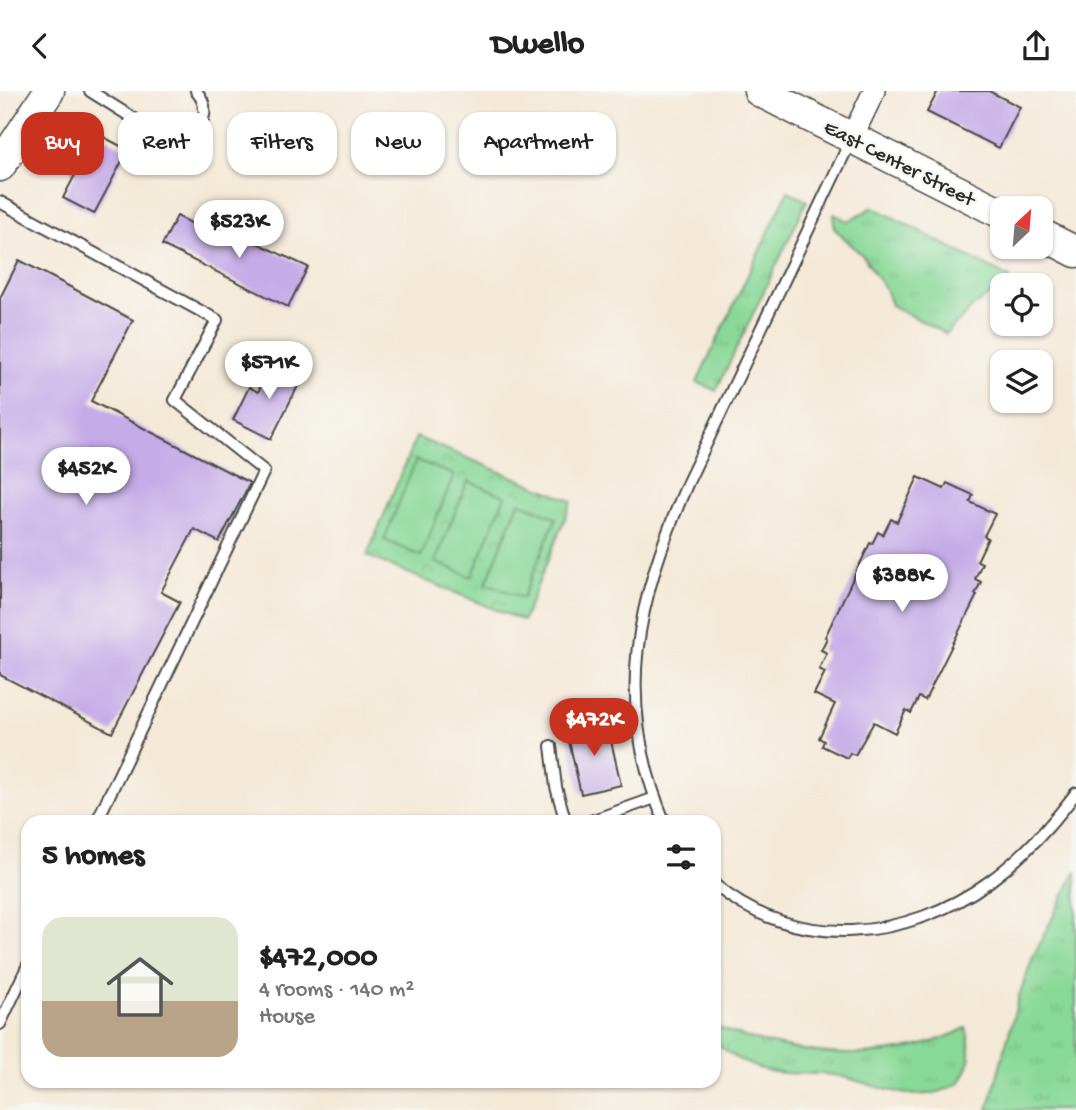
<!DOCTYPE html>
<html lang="en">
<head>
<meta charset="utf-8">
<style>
	body { margin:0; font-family:"Gochi Hand",sans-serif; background:#f2f2f2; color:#222; height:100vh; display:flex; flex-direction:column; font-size:26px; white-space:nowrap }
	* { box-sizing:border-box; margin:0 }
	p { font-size:23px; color:#767676 }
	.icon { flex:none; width:38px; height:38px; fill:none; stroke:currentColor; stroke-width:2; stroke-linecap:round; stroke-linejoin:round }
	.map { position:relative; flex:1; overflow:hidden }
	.drawer { position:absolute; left:21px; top:724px; width:700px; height:273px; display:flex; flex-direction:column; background:#fff; border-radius:21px; box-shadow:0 2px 5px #0004 }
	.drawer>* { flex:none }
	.hud { position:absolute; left:21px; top:21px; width:700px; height:63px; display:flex; gap:14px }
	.needle { width:46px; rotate:26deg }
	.controls { position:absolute; left:990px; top:105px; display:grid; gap:14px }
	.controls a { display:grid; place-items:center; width:63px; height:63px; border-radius:14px; background:#fff; box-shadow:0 2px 5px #0004; font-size:35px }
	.price { position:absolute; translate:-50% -60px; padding:0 16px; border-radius:24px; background:#fff; color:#222; font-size:23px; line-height:46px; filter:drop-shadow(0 2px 4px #0008) }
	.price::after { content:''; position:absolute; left:50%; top:42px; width:21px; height:16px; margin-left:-10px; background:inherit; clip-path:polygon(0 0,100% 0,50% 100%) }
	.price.current { background:#c8321e; color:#fff }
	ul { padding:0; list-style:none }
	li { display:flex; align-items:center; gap:21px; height:175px; padding:0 21px }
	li+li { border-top:2px solid #e0e0e0 }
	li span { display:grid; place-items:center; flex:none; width:196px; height:140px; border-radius:21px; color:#555 }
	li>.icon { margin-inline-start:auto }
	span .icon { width:84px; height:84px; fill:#fffc; stroke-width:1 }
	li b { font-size:30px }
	h2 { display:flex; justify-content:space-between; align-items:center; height:84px; padding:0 21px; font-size:30px }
	.chip { padding:0 24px; border-radius:21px; background:#fff; box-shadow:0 2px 5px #0004; font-size:24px; line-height:63px }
	.chip.current { background:#c8321e; color:#fff }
	header { display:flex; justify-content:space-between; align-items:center; height:91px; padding:0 21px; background:#fff; font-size:32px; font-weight:700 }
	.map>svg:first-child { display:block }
	.grass { fill:url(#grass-tufts); stroke:#5a8261; stroke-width:2 }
	.park { fill:url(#park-crowns); stroke:#5a8261; stroke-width:2 }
	.pitch { fill:#88d897; stroke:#5a8261; stroke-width:2 }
	.building { fill:#c5abe7 }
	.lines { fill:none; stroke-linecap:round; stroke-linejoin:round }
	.lane-casing { stroke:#494845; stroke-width:14 }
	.street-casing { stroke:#494845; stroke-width:24 }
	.secondary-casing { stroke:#494845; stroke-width:33 }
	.lane { stroke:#fff; stroke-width:10 }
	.street { stroke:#fff; stroke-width:21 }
	.secondary { stroke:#fff; stroke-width:30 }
	.labels { text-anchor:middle; stroke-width:5; stroke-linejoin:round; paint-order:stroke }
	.street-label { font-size:21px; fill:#2b2b2b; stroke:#f6f6f2 }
</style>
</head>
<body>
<header><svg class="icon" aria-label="back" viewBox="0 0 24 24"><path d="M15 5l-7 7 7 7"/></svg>Dwello<svg class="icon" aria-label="share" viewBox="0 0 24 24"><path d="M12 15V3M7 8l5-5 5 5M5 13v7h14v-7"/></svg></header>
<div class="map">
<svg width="1076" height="1019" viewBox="0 0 1076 1019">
	<defs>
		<pattern id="grass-tufts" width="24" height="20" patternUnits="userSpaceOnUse" patternTransform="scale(1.75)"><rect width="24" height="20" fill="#88d897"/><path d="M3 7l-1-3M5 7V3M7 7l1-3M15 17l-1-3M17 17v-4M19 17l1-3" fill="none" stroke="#76ba82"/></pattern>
		<pattern id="park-crowns" width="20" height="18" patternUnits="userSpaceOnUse" patternTransform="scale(1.75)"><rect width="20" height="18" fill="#88d897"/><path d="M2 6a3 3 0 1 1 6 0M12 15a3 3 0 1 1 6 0" fill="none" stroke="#76ba82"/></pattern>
	</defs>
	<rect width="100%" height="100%" fill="#f6f6f2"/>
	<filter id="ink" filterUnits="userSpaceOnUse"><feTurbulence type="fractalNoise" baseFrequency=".0143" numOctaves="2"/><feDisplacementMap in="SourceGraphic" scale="14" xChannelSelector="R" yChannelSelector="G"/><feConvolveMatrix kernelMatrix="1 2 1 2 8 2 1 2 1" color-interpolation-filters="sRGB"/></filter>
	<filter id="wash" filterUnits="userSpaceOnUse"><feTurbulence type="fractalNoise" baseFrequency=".00686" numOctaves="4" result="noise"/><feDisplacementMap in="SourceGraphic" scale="28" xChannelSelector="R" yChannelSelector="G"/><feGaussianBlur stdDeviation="1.57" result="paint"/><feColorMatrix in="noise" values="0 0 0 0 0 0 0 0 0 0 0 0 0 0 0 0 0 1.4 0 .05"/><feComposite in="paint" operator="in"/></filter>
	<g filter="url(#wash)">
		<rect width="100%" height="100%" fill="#f4e9d7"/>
		<g class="grass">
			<polygon points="788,100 807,110 716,300 697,291"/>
			<polygon points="873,116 1010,187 1007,193 975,214 946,243 891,214 885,198 863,165 834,137 834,123 848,130"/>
			<polygon points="1076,780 1076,1019 988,1019 1019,905 1033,866"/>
			<path d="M716 936C794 966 889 977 966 937 972 958 972 975 959 992 916 1019 877 992 834 984 818 982 801 983 785 982 759 981 732 968 714 949Z"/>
		</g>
		<polygon class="park" points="416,346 572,410 523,530 367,465"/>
		<g class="pitch">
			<polygon points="416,369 454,384 421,465 384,449"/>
			<polygon points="468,390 505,405 472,486 435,471"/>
			<polygon points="519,411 556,427 523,507 486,492"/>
		</g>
		<g id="blocks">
			<g class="building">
				<polygon points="938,0 989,0 1020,16 999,57 927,21"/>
				<polygon points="98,43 128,59 94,123 63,107 76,82 69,79 79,62 86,66"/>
				<polygon points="177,125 226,150 231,140 308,176 288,216 162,154"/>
				<polygon points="19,169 133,229 91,310 250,392 219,451 194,438 161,501 180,511 112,642 0,584 0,207"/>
				<polygon points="273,270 303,285 271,348 233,329 249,296 258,301"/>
				<polygon points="918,386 944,398 947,392 973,404 970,411 995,423 984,445 988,447 977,470 982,472 975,488 981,491 975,503 977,504 925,609 919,606 911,622 906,619 895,642 874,631 855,664 850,662 847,667 822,655 824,650 819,647 835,613 814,603 825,581 819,578 827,562 821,559 827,547 825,546 870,452 872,453 878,441 883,444 891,428 897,431"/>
				<polygon points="607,632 621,694 581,703 567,641"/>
			</g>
		</g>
	</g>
	<g filter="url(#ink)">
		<use href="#blocks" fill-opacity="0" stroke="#494845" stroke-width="2"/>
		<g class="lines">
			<g class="lane-casing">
				<g id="lane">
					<path d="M90 0 184 59C198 39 215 21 196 0"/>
					<polyline points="0,111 217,229 175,309 264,380 96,732"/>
					<polyline points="551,655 556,696 566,732"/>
					<polyline points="585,732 655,707"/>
					<path d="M665 732C612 607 637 510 688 391L851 49"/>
					<path d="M714 793C795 862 908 850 990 790 1023 766 1051 735 1076 702"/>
					<polyline points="0,933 28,874"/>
				</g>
			</g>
			<g class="street-casing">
				<polyline id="street" points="852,46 874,0"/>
			</g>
			<g class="secondary-casing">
				<g id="secondary">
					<polyline points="759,0 1003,123"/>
					<polyline points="0,75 49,0"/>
					<polyline points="1041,143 1076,161"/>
				</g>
			</g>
			<use href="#lane" class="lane"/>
			<use href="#street" class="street"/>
			<use href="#secondary" class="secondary"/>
		</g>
	</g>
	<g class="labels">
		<g class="street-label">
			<text transform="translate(900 71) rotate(27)" y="7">East Center Street</text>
		</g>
	</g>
</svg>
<div class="controls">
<a><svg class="needle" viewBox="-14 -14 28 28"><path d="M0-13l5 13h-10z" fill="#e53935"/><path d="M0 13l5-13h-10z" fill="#767676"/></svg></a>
<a><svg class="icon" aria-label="locate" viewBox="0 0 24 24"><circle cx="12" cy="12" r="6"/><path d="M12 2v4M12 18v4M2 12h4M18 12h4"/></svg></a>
<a><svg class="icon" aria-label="layers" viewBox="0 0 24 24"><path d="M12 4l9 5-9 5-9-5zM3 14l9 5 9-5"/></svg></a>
</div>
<b class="price" style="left:239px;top:169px">$523K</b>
<b class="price" style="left:269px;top:310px">$571K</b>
<b class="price" style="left:86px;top:416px">$452K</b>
<b class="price" style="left:902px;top:523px">$388K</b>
<b class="price current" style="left:594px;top:667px">$472K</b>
<div class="hud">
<a class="chip current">Buy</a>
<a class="chip">Rent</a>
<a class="chip">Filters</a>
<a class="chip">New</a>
<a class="chip">Apartment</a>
</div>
<section class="drawer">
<h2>5 homes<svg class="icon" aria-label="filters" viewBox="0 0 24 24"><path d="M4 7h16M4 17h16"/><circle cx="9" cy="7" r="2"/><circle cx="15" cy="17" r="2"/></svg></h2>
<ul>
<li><span style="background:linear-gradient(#dfe7d0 60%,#b9a48a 0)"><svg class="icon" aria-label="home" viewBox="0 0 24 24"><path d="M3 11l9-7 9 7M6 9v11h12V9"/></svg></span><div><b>$472,000</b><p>4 rooms · 140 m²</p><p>House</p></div></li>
</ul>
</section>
</div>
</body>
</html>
